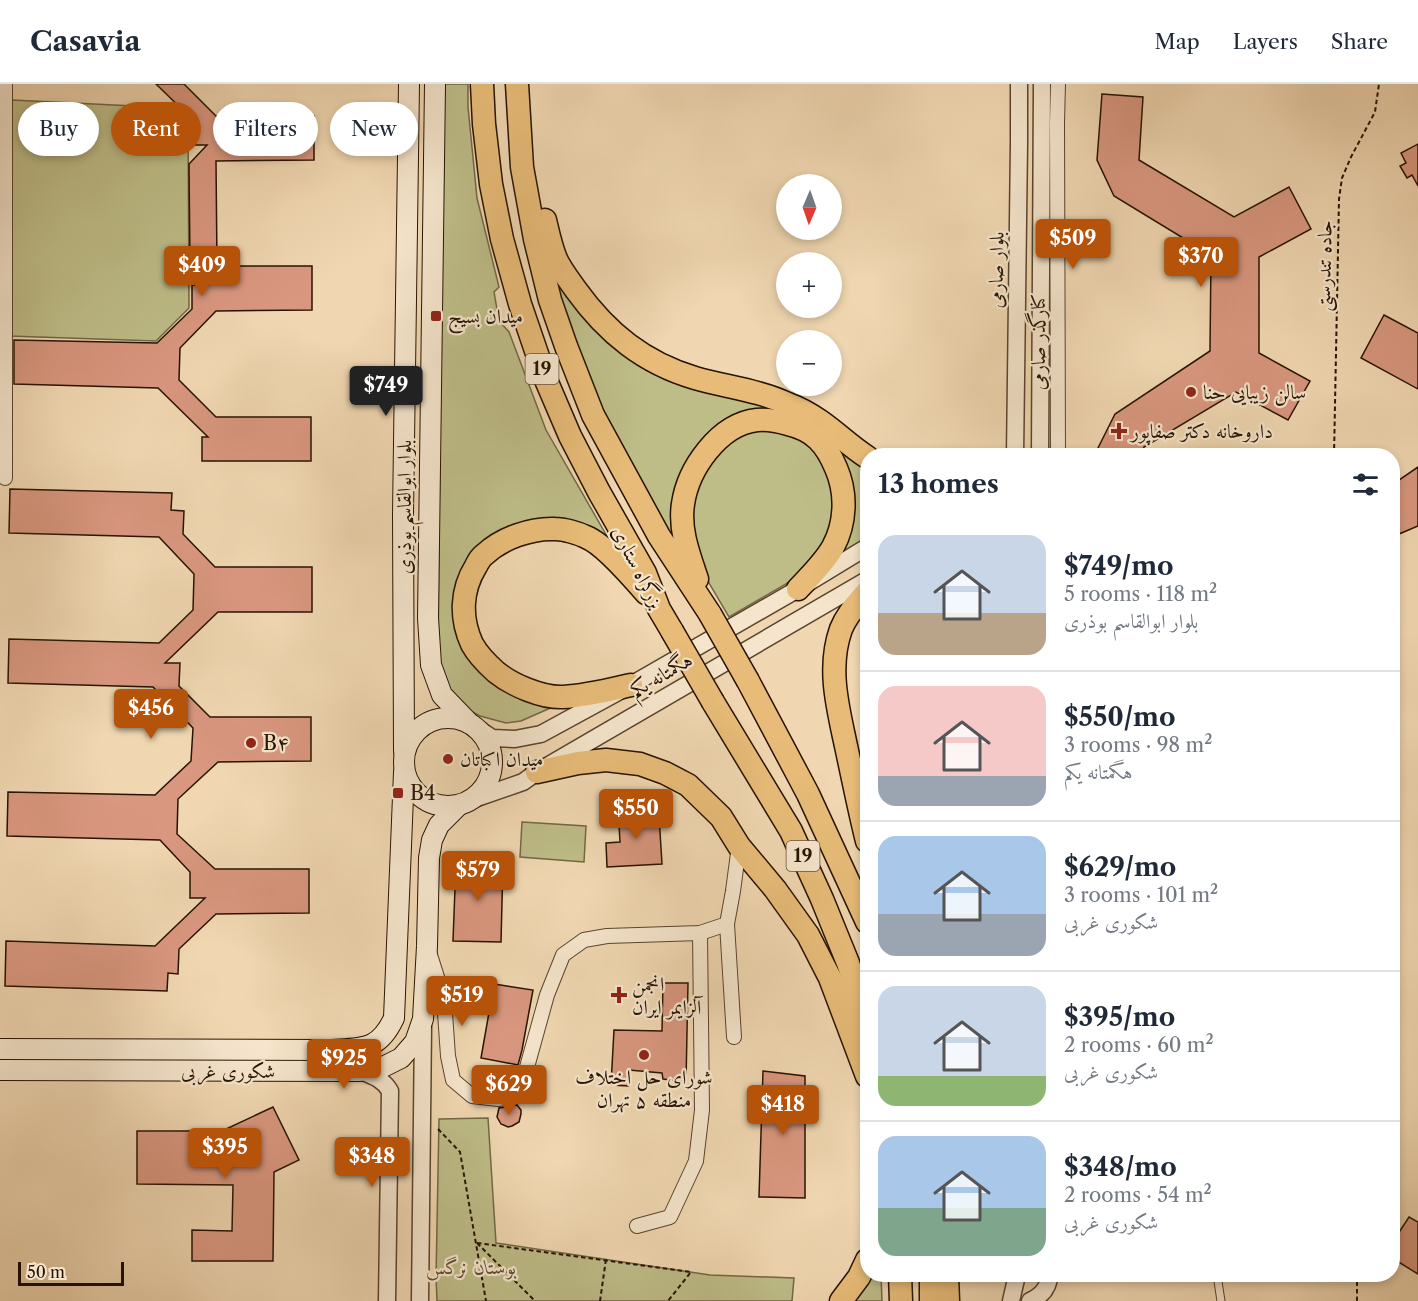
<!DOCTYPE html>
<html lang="en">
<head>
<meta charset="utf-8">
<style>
	body { margin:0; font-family:"Libre Caslon Text",Amiri,serif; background:#f6f6f7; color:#1f2937; height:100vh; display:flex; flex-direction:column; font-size:22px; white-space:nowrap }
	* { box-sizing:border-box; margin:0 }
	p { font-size:20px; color:#747a83 }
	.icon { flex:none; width:33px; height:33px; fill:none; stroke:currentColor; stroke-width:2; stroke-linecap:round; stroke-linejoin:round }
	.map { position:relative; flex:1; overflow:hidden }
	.details { position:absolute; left:860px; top:364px; width:540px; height:834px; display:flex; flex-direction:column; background:#fff; border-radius:24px; box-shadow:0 3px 9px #0003 }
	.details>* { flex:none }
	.banner { position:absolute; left:18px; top:18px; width:570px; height:54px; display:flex; gap:12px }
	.needle { width:39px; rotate:182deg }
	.controls { position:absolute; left:776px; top:90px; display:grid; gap:12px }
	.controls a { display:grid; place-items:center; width:66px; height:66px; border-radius:50%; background:#fff; box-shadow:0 3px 9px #0003; font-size:30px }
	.scale { position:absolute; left:18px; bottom:15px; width:106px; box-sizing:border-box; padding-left:6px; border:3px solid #271302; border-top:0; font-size:16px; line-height:21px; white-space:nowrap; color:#271302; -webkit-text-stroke:4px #f5e5cc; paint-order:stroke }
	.price { position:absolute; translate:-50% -51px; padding:0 14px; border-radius:6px; background:#b45309; color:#fff; font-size:20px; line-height:39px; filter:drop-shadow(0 2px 3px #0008) }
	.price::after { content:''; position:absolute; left:50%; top:36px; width:18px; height:14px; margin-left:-9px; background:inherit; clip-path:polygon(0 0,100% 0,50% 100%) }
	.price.selected { background:#222; color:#fff }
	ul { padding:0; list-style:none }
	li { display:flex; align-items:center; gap:18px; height:150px; padding:0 18px }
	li+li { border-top:2px solid #e0e1e3 }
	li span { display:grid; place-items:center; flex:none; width:168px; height:120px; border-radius:18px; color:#555 }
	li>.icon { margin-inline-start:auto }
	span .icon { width:72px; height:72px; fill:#fffc; stroke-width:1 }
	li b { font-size:26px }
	h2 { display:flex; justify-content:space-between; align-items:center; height:72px; padding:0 18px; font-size:26px }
	.chip { padding:0 21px; border-radius:27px; background:#fff; box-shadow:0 3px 9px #0003; font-size:21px; line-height:54px }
	.chip.selected { background:#b45309; color:#fff }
	header { display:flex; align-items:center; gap:36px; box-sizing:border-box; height:84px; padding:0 30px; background:#fff; border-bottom:2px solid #e0e1e3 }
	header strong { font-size:28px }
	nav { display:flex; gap:33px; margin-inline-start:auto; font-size:21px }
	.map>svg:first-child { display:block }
	.green { fill:#bebd88; stroke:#726845; stroke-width:1.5 }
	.building { fill:#d9977f; stroke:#271302; stroke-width:1.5 }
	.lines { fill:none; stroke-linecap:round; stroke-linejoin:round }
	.service-casing { stroke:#59442e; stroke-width:9 }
	.minor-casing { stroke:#59442e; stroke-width:16 }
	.tertiary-casing { stroke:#59442e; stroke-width:19 }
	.secondary-casing { stroke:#271302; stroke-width:22 }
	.trunk-casing { stroke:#271302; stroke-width:25 }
	.path { stroke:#271302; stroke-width:2; stroke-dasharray:4.5 3; stroke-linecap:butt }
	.service { stroke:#f5e5cc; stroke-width:7 }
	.minor { stroke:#f5e5cc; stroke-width:14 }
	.tertiary { stroke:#f5e5cc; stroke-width:16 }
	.secondary { stroke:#f5e5cc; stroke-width:20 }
	.trunk { stroke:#e8bc78; stroke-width:22 }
	.trunk-bridge-casing { stroke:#271302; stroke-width:25; stroke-linecap:butt }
	.trunk-bridge { stroke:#e8bc78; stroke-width:22 }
	.poi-dot { fill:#8f2418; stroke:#f5e5cc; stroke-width:2 }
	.labels { text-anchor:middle; stroke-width:4.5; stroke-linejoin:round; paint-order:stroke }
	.shield { fill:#f5e5cc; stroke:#65523f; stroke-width:1.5 }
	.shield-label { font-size:18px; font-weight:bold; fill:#271302 }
	.street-label { font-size:20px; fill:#271302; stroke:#f5e5cc }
	.poi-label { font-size:20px; fill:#271302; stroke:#f5e5cc; text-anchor:start }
	.park-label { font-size:20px; font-style:italic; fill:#5c4e31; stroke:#f5e5cc }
</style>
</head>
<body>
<header>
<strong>Casavia</strong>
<nav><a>Map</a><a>Layers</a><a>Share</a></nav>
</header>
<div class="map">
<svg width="1418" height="1217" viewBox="0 0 1418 1217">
	<rect width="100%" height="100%" fill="#f0d7b1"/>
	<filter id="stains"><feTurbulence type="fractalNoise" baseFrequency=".00333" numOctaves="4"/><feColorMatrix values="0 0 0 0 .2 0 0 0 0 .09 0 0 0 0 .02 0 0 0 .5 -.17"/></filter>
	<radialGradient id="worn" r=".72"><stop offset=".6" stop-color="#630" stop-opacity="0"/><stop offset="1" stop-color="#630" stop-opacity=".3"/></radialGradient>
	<g class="green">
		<polygon points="443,0 468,0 468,23 477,114 499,203 494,208 499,237 509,248 546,346 608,454 519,442 459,517 510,609 525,617 555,622 521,637 506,639 480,632 463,623 448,602 438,572"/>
		<polygon points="12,16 175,24 188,36 189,224 156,257 9,252"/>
		<polygon points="539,133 610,252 803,335 710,353 681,467 604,338 556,211"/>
		<polygon points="755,343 798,349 830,384 834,444 803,490 729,533 696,477 690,454 692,411 717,365"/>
		<polygon points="834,352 867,379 867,454 846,470 832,473"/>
		<polygon points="522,738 586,742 584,778 520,773"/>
		<polygon points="488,1034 496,1159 710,1191 794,1194 792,1217 437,1217 436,1193 439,1035"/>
		<polygon points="867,1191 881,1191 882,1217 852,1217"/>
	</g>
	<g class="building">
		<polygon points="156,0 184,0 216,32 314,32 314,76 216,77 217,182 312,182 312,226 216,227 180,264 179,296 216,333 311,333 311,377 202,377 202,353 208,353 158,304 14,300 14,256 157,259 192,225 192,201 204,201 190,183 189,80 207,61 193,61 194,37"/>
		<polygon points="1102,10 1143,13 1139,76 1234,133 1289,103 1311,145 1259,173 1259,269 1310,297 1288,336 1236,308 1144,363 1140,372 1094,372 1115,330 1210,267 1211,171 1114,112 1097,76"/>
		<polygon points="1418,60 1418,102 1412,91 1407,94 1400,82 1406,79 1401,69"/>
		<polygon points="1384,231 1418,249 1418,305 1361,274"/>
		<polygon points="1418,383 1418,442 1392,453 1392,401"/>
		<polygon points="10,405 172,409 171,426 184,427 183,450 215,483 312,483 312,528 218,528 165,579 180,579 179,602 210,633 311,633 311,677 218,678 178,715 177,750 215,785 309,785 309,829 216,830 179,865 178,890 168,889 167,907 5,902 6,857 155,862 205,814 190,814 190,788 160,756 7,752 8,708 155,711 191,677 193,644 153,603 8,599 9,555 159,559 193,526 194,490 159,453 9,449"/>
		<polygon points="643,721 643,733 659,732 662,780 607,783 606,759 620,758 618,723"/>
		<polygon points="456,778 503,779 501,858 453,857"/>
		<polygon points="663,899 688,899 686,998 663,995 662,989 629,986 628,1002 611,1001 614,946 662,947"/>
		<polygon points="494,900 533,906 522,966 518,981 481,974"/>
		<polygon points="763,987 805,992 805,1114 759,1113"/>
		<polygon points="517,1021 521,1026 521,1030 519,1038 512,1042 508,1043 501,1040 497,1033 499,1024"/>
		<polygon points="273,1023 299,1076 274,1088 273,1177 192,1177 192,1146 232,1147 233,1101 137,1100 137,1047 222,1047"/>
		<polygon points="1409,1133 1418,1138 1418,1190 1392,1174 1392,1159"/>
	</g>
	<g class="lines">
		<g class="service-casing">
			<polyline id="service" points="1217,1191 1221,1217"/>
		</g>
		<g class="minor-casing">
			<g id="minor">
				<polyline points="1058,372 1057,38 1058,0"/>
				<polyline points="5,394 5,0"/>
				<polyline points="727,840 734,953"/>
				<polyline points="430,871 444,915 448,972 453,996 472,1012 498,1015 519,1012 547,911 563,871 584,856 607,852 700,849 727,840 733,807 739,762"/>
				<polyline points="637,1142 670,1133 696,1077 702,1026 700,849"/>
			</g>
		</g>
		<g class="tertiary-casing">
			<g id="tertiary">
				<polyline points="1015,372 1019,59 1019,0"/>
				<polyline points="1040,372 1042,0"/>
				<polyline points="480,646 492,654 515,655 541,650 631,601 798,505 867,463"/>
				<polyline points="474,715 523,698 537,688 867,496"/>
				<path d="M360 987C373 992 383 995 390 1007L387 1217"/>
				<polyline points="420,1217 423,942"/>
				<polyline points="1011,1217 1017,1191"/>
				<path d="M1030 1217C1041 1212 1049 1204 1049 1191"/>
			</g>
		</g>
		<g class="secondary-casing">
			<g id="secondary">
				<polyline points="435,0 428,534 431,581 442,611 468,638"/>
				<circle cx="448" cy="678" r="44"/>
				<polyline points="404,667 403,431 409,0"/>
				<path d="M0 965 332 966C364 964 379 966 394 934L404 688"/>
				<polyline points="0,986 360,987 383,983 401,974 415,958 423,935 427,862 429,774 432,756 439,741 458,722"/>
			</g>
		</g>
		<g class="trunk-casing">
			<g id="trunk">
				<polyline points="482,0 484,40 491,100 502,155 520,220 546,296 570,352 599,408 645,489 659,525 672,547"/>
				<polyline points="517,0 522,83 535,155 550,216 566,262 593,331 659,452 710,530"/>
				<path d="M545 136C548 149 551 163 556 175 561 186 569 196 576 206 607 249 644 279 695 294 726 303 758 306 788 320 799 324 810 330 820 337 836 348 850 362 867 373"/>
				<path d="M697 495C689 471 679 446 683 420 688 385 719 340 757 336 767 335 778 337 788 340 814 346 826 360 836 384 847 409 846 439 833 463 824 479 810 492 798 505"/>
				<path d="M867 508C857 520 847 530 841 545 827 584 838 624 846 662 853 694 859 725 867 757"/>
				<polyline points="748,597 808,710 867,838"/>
				<path d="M631 601C609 606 586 612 563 613 542 614 512 601 496 588 487 580 478 571 472 560 460 534 461 506 476 482 478 478 481 473 484 471 502 454 531 444 555 445 564 445 578 449 586 453 604 460 633 494 646 509"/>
				<polyline points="713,618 791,747 822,815 848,879 867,939"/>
				<polyline points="537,688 578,679 606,676 640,680 665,689 688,701 721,733 739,762 775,805 808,851 830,894 867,992"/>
				<polyline points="900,1191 901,1217"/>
				<polyline points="947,1191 948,1217"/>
				<polyline points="841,1217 859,1193 867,1176"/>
				<polyline points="931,1217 931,1191"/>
			</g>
		</g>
		<g class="path">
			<polyline points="1334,372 1339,115 1342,94 1351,73 1375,28 1379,0"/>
			<polyline points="438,1045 460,1068 486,1217"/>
			<polyline points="477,1159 691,1188 668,1217"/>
			<polyline points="477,1159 535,1217"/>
			<polyline points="600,1217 606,1175"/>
			<polyline points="1357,1217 1357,1191"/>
		</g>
		<use href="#service" class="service"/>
		<use href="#minor" class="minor"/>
		<use href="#tertiary" class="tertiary"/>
		<use href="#secondary" class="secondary"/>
		<use href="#trunk" class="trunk"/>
		<g class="trunk-bridge-casing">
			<g id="trunk-bridge">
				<polyline points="710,530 748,597"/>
				<polyline points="672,547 713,618"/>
			</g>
		</g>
		<use href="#trunk-bridge" class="trunk-bridge"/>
	</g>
	<g class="poi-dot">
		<rect x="430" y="226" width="12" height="12" rx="3"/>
		<circle cx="1191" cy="308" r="6"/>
		<path d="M1116 338h6v6h6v6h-6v6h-6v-6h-6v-6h6z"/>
		<circle cx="251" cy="659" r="6"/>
		<circle cx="448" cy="675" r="6"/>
		<rect x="392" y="703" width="12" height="12" rx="3"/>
		<path d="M616 902h6v6h6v6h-6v6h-6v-6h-6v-6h6z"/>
		<circle cx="644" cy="971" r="6"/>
	</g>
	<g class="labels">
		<g class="shield">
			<rect x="525.5" y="270" width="33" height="30" rx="4.5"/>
			<rect x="786.5" y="757" width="33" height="30" rx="4.5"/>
		</g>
		<g class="shield-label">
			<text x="542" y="291">19</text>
			<text x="803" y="778">19</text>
		</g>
		<g class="street-label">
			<text transform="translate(1324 182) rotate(-89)" y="7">جاده تندرستی</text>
			<text transform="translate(996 186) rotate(-89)" y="7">بلوار صارمی</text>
			<text transform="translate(1038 258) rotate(-90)" y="7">کنارگذر صارمی</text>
			<text transform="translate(404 423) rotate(-90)" y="7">بلوار ابوالقاسم بوذری</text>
			<text transform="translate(638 483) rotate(63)" y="7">بزرگراه ستاری</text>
			<text transform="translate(661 591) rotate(-30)" y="7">هگمتانه یکم</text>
			<text x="228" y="994">شکوری غربی</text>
		</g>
		<g class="poi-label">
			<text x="448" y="239">میدان بسیج</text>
			<text x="1203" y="315">سالن زیبایی حنا</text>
			<text x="1131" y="354">داروخانه دکتر صفاپور</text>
			<text x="263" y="666">B۴</text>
			<text x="460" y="682">میدان اکباتان</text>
			<text x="410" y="716">B4</text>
			<text x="632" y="907">انجمن<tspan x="632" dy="23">آلزایمر ایران</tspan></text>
			<text x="644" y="1000" text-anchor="middle">شورای حل اختلاف<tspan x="644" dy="23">منطقه ۵ تهران</tspan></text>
		</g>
		<g class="park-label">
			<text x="471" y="1190">بوستان نرگس</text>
		</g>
	</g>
	<rect width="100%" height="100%" filter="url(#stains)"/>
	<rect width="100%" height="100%" fill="url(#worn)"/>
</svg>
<div class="controls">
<a><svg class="needle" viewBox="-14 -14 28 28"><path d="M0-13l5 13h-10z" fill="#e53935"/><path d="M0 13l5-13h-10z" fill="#747a83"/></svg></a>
<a>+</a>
<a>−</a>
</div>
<div class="scale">50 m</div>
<b class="price" style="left:1073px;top:186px">$509</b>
<b class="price" style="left:1201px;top:204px">$370</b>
<b class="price" style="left:202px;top:213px">$409</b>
<b class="price selected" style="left:386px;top:333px">$749</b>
<b class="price" style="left:151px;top:656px">$456</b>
<b class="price" style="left:636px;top:756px">$550</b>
<b class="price" style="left:478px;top:818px">$579</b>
<b class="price" style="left:462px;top:943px">$519</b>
<b class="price" style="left:344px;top:1006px">$925</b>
<b class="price" style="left:509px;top:1032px">$629</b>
<b class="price" style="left:783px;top:1052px">$418</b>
<b class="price" style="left:225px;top:1095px">$395</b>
<b class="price" style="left:372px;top:1104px">$348</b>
<div class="banner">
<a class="chip">Buy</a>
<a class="chip selected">Rent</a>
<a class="chip">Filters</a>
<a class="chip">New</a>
</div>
<section class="details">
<h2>13 homes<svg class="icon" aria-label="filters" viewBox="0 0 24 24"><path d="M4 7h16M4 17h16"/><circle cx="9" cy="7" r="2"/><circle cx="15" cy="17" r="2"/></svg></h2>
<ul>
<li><span style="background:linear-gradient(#c9d6e8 65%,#b9a48a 0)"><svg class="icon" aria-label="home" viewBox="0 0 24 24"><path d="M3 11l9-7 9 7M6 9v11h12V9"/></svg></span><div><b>$749/mo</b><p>5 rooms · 118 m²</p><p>بلوار ابوالقاسم بوذری</p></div></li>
<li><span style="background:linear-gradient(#f6c9c9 75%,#9aa5b1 0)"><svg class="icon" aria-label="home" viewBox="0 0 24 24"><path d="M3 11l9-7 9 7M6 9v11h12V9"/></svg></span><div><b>$550/mo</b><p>3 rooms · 98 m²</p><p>هگمتانه یکم</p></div></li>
<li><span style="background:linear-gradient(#a9c7e8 65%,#9aa5b1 0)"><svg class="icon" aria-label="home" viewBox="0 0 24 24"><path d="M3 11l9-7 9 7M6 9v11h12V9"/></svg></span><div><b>$629/mo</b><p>3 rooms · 101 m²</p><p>شکوری غربی</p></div></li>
<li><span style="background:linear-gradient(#c9d6e8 75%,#8fb573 0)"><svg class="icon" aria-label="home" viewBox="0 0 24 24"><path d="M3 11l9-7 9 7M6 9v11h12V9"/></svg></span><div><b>$395/mo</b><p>2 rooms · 60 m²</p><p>شکوری غربی</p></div></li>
<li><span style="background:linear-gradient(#a9c7e8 60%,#7fa58c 0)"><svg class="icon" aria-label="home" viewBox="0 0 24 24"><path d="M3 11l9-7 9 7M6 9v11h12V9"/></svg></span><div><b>$348/mo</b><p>2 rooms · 54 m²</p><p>شکوری غربی</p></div></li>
</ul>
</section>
</div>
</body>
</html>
